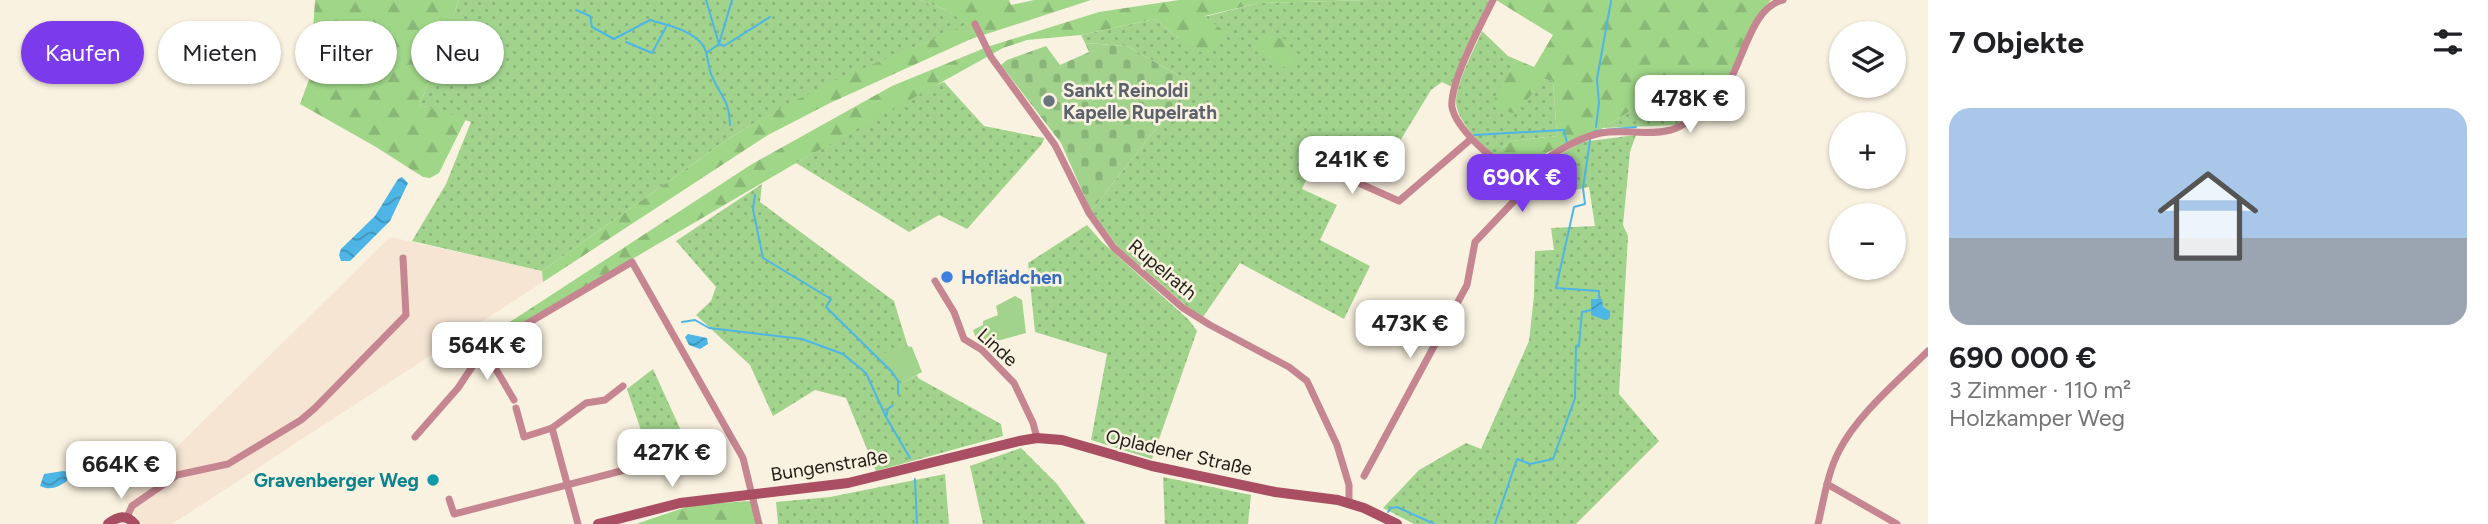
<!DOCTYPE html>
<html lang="de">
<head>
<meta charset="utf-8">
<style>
	body { margin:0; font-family:Figtree,sans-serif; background:#f6f6f6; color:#202124; height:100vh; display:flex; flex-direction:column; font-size:26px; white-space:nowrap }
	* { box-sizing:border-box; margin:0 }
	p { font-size:23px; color:#757577 }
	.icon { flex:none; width:38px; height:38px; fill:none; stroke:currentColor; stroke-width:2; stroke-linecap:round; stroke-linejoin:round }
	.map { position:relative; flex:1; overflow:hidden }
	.details { display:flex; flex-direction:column; background:#fff; width:560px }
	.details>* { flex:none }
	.banner { position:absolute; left:21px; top:21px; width:665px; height:63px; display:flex; gap:14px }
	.buttons { position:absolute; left:1829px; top:21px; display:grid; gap:14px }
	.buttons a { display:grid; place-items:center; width:77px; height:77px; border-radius:50%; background:#fff; box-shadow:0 2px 5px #0004; font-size:35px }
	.price { position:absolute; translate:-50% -60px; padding:0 16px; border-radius:14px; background:#fff; color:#222; font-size:23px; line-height:46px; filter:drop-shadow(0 2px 4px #0008) }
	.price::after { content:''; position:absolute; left:50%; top:42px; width:21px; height:16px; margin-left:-10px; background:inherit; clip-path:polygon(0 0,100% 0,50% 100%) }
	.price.on { background:#7c3aed; color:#fff }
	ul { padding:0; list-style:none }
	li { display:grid; align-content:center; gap:14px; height:371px; padding:0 21px }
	li span { display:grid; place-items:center; height:217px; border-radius:21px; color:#555 }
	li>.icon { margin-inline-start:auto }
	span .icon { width:126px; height:126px; fill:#fffc; stroke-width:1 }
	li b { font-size:30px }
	h2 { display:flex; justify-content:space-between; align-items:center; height:84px; padding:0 21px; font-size:30px }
	.pill { padding:0 24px; border-radius:32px; background:#fff; box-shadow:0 2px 5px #0004; font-size:24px; line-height:63px }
	.pill.on { background:#7c3aed; color:#fff }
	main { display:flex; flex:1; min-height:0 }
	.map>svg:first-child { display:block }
	.commercial { fill:#f6e5d3 }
	.grass { fill:url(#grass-dots) }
	.forest { fill:url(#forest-firs) }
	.cemetery { fill:url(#cemetery-stones) }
	.garden { fill:#a1d38d }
	.water { fill:url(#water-waves) }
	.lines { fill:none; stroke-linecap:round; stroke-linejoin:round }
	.stream { stroke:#4db6e7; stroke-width:2 }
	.minor { stroke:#c68691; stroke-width:7 }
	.secondary { stroke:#aa4f63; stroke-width:10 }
	.worship-dot { fill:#6b7280; stroke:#faf2e0; stroke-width:2.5 }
	.shop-dot { fill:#3f7fe0; stroke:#faf2e0; stroke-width:2.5 }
	.culture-dot { fill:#0f9aa8; stroke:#faf2e0; stroke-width:2.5 }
	.labels { text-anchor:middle; stroke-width:5; stroke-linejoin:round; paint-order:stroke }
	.worship-label { font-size:19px; font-weight:bold; fill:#5b616d; stroke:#faf2e0; text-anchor:start }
	.street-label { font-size:19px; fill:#211f18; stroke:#faf2e0 }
	.shop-label { font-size:19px; font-weight:bold; fill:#366cbe; stroke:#faf2e0; text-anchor:start }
	.culture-label { font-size:19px; font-weight:bold; fill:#0d838f; stroke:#faf2e0; text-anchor:end }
</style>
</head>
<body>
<main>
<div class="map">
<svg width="1928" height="524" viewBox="0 0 1928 524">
	<defs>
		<pattern id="grass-dots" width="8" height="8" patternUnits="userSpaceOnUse" patternTransform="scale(1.75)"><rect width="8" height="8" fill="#a1d38d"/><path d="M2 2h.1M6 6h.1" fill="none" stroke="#8ab579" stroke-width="1.8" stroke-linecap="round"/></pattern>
		<pattern id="forest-firs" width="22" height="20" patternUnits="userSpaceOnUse" patternTransform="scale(1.75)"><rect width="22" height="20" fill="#9fd688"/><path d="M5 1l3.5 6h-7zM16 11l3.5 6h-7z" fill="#89b775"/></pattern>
		<pattern id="cemetery-stones" width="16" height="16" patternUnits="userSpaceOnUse" patternTransform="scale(1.75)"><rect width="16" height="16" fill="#a1d38d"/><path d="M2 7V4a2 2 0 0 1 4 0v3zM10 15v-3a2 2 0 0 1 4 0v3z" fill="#8ab579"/></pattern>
		<pattern id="water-waves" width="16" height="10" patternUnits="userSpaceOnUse" patternTransform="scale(1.75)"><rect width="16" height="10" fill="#4db6e7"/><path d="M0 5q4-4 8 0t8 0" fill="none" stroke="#4093ba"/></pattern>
	</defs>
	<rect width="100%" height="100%" fill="#faf2e0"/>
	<polygon class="commercial" points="390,237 542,271 543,282 172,524 142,524 124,499"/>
	<g class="grass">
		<path d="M459 0H919L944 9 969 24C886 59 804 92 728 139L542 271 412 241 446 184 471 122 420 105Z"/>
		<polygon points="1370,0 1489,0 1463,54 1452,87 1442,82 1431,90 1389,159 1363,147 1347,172 1316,158 1302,189 1337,205 1320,240 1370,266 1344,319 1240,263 1203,317 1189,308 1118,247 1091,211 1192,83 1127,46 1085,43 1081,35 1155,19 1178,38 1204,17 1259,3"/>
		<path d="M1482 31 1508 56 1515 59 1492 106 1544 79 1553 81 1557 136 1511 141 1493 156C1481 142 1462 127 1457 108 1451 92 1475 48 1482 31Z"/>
		<polygon points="1729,75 1718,94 1676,125 1603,128 1666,89"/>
		<polygon points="944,82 984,126 1044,138 1042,144 967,229 939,215 909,232 796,163 932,86"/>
		<polygon points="1636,135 1630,152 1623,225 1628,236 1619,394 1659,441 1576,524 1414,524 1383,508 1419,470 1466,443 1481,449 1529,341 1534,296 1535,251 1554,250 1551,228 1595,226 1589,187 1560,193 1539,168 1581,142"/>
		<polygon points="762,184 760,202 894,301 908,347 899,345 902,383 917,375 918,378 1001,424 1003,436 876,471 846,398 815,390 773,416 750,365 696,315 711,301 716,287 676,241"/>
		<polygon points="1087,225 1102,242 1189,320 1197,331 1152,459 1091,440 1107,354 1035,332 1028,263"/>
		<polygon points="653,369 688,446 652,463 627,389"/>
		<polygon points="1021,448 1057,484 1086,524 983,524 970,466"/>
		<polygon points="945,474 949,524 778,524 776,502 830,497"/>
		<polygon points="1163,477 1251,495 1248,524 1165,524"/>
	</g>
	<g class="forest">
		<polygon points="315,0 459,0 420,105 466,119 439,173 430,178 423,177 376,147 300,104 310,77"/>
		<polygon points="919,0 1009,0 1011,5 1034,0 1091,0 971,39 830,103 768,135 543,282 542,271 728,139 774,112 831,82 968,24 944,9"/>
		<polygon points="1179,0 1370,0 1259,3 1205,16 1226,33 1208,56 1178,38 1155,19 1081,35 1027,40 1003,48 796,163 489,343 487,337 752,164 892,86 987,47 1099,12"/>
		<polygon points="1496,0 1771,0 1760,12 1729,75 1666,89 1603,128 1548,152 1531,164 1507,162 1493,156 1511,141 1557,136 1553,81 1544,79 1516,114 1491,106 1515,59 1534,67 1553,35"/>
		<polygon points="1263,34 1285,39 1294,62 1286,68 1257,52 1255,46"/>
		<polygon points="752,501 763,524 636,524 692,505"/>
	</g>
	<polygon class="cemetery" points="1085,43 1127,46 1192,83 1091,211 1061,143 1001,65 1007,60 1046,46 1060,65 1089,52"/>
	<g class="garden">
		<polygon points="1015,296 1022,300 1026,333 986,344 977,341 973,330 983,325 983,321 998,315 996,306"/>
		<polygon points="899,345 912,347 922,372 902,383 883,354"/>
	</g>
	<g class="water">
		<polygon points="402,177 408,183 390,221 350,261 341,261 339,255 341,249 375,216 398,179"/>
		<polygon points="1591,299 1602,299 1603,307 1610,311 1610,318 1605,320 1591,315"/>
		<polygon points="688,334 707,338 708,344 700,349 689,345 685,337"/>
		<path d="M63 471 68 472 67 481C58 487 51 491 40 486L44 474Z"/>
	</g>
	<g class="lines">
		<g class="stream">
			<polyline points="706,0 719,44 724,46 770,17"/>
			<path d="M576 10 590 16 592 27 614 39 650 20C666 25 694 30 704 47 708 55 708 65 711 74 720 97 729 97 730 125"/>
			<polyline points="626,42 652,53 666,27"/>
			<polyline points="706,53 719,44 732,0"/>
			<polyline points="1596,127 1599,103 1597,79 1611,1"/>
			<polyline points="1595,131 1636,127"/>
			<polyline points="1474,135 1564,130 1567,143"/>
			<polyline points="1590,140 1583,188 1585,204 1574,207 1556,288 1599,291 1599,300"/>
			<polyline points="755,195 753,209 763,258 831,299 826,307 892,372 898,381 898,394"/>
			<polyline points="682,322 695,320 709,328 802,339 843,354 866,373 886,417"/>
			<polyline points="893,405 888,409 886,417 910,458"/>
			<polyline points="915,479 917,524"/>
			<polyline points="1388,512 1391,508 1397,507 1434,524"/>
			<polyline points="1495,524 1517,459 1530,464 1553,459 1575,398 1576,346 1579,345 1582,312 1591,310"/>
		</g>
		<g class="minor">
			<path d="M1493 0C1482 22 1449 84 1452 107 1454 119 1467 134 1476 143 1496 163 1504 167 1533 167"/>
			<polyline points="975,24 991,57 1055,145 1089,213 1114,248 1183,308 1210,325 1289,367 1307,381 1337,445 1349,485 1349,503"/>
			<polyline points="1316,164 1399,201 1471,139"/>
			<polyline points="935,281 954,312 964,339 982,350 1014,383 1033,423 1037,438"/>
			<polyline points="484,349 514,400"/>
			<polyline points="516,408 524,437 552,428 586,403 605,400 623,386"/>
			<polyline points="552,428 578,524"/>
			<polyline points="415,437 458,388 484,349 632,262 743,458 759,524"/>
			<path d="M1364 476 1467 285 1475 242 1515 200 1530 176 1533 167C1554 154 1576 138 1601 133 1623 129 1649 136 1671 130 1684 126 1701 113 1712 104 1743 80 1745 9 1783 0"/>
			<polyline points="1827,484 1897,524"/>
			<polyline points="449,499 454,514 625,470 635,464"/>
			<polyline points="127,517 132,506 177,475 228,464 301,420 315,408 406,315 403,258"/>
			<path d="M1818 524C1824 500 1827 474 1839 451 1857 415 1899 380 1928 351"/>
		</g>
		<g class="secondary">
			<path d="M108 524C118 516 126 514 135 524"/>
			<polyline points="598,524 680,503 848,483 1019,441 1037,438 1062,440 1152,466 1275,492 1338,500 1364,508 1397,524"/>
		</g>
	</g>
	<circle class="worship-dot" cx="1049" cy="101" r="7"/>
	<circle class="shop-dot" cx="947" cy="277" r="7"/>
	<circle class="culture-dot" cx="433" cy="480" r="7"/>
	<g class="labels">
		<g class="worship-label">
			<text x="1063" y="97">Sankt Reinoldi<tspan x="1063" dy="22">Kapelle Rupelrath</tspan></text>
		</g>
		<g class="street-label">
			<text transform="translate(1163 269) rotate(40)" y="7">Rupelrath</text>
			<text transform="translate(998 347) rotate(42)" y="7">Linde</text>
			<text transform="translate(1179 452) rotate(13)" y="7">Opladener Straße</text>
			<text transform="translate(829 465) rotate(-9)" y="7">Bungenstraße</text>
		</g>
		<g class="shop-label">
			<text x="961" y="284">Hoflädchen</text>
		</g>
		<g class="culture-label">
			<text x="419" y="487">Gravenberger Weg</text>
		</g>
	</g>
</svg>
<div class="buttons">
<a><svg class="icon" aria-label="layers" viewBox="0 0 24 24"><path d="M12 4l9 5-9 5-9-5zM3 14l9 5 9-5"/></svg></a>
<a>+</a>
<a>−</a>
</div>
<b class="price" style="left:1690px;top:135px">478K €</b>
<b class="price" style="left:1352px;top:196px">241K €</b>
<b class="price on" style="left:1522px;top:214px">690K €</b>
<b class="price" style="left:1410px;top:360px">473K €</b>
<b class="price" style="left:487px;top:382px">564K €</b>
<b class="price" style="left:672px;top:489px">427K €</b>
<b class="price" style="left:121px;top:501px">664K €</b>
<div class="banner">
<a class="pill on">Kaufen</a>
<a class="pill">Mieten</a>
<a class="pill">Filter</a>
<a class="pill">Neu</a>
</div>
</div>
<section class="details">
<h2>7 Objekte<svg class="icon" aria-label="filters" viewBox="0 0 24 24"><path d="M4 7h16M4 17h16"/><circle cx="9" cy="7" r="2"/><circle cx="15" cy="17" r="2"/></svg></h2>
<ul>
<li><span style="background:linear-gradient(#a9c7e8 60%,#9aa5b1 0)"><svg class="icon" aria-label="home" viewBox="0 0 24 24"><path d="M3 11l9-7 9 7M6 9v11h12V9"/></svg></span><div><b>690 000 €</b><p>3 Zimmer · 110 m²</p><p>Holzkamper Weg</p></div></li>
</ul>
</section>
</main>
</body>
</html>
